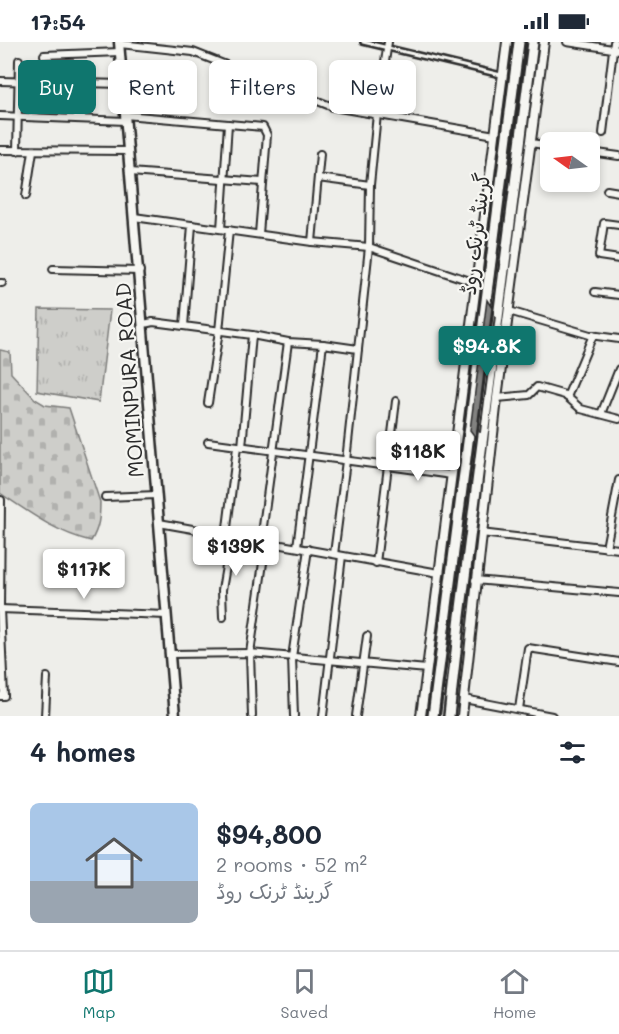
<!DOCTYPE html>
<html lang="en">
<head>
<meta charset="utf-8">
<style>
	body { margin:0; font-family:Mali,"Playpen Sans Arabic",sans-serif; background:#f6f6f7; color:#1f2937; height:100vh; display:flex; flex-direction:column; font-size:22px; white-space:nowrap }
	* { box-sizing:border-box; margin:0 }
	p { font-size:20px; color:#747a83 }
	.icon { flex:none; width:33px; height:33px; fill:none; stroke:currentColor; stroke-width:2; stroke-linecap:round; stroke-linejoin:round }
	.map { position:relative; height:674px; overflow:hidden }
	.panel { display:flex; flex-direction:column; background:#fff; flex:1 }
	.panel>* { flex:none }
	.guide { position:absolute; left:18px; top:18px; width:584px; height:54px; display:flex; gap:12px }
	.needle { width:39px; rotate:284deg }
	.fabs { position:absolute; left:540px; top:90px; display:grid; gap:12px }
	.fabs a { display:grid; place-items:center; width:60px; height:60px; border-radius:9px; background:#fff; box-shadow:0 3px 9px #0003; font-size:30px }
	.price { position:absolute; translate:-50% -51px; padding:0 14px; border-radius:6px; background:#fff; color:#222; font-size:20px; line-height:39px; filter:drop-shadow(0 2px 3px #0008) }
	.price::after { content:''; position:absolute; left:50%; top:36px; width:18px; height:14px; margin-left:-9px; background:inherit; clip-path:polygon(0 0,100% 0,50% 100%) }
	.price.selected { background:#0f766e; color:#fff }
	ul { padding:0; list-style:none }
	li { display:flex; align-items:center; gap:18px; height:150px; padding:0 30px }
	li+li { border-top:2px solid #e0e1e3 }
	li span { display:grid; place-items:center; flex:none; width:168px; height:120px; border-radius:9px; color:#555 }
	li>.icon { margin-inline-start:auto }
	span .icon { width:72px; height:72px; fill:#fffc; stroke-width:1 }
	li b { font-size:26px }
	h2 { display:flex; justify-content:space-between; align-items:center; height:72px; padding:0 30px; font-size:26px }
	.pill { padding:0 21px; border-radius:9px; background:#fff; box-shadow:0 3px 9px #0003; font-size:21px; line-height:54px }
	.pill.selected { background:#0f766e; color:#fff }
	.status { display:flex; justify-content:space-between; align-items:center; height:42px; padding:0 30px; background:#fff; direction:ltr }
	.status svg { height:16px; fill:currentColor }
	.menu { display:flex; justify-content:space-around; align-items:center; height:84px; border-top:2px solid #e0e1e3; background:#fff; font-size:16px; color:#747a83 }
	.menu a { display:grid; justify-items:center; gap:3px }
	.menu .selected { color:#0f766e }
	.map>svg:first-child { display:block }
	.grass { fill:url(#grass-tufts); stroke:#7c7c7a; stroke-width:1.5 }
	.cemetery { fill:url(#cemetery-stones); stroke:#7c7c7a; stroke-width:1.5 }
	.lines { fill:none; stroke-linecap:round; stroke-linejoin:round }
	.service-casing { stroke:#2b2b2b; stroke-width:8 }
	.minor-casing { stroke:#2b2b2b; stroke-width:10 }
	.tertiary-casing { stroke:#2b2b2b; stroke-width:12 }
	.secondary-casing { stroke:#2b2b2b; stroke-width:13 }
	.primary-casing { stroke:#2b2b2b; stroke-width:14 }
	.service { stroke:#f6f6f2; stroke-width:3 }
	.minor { stroke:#f6f6f2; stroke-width:6 }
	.tertiary { stroke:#f6f6f2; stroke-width:8 }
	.secondary { stroke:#f6f6f2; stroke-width:8 }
	.primary { stroke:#f6f6f2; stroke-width:9 }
	.rail { stroke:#2b2b2b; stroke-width:2 }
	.shaded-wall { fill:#828280; stroke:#2b2b2b; stroke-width:1.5 }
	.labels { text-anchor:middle; stroke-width:4.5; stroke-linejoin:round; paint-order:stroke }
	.street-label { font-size:21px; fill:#2b2b2b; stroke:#f6f6f2 }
</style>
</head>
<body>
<div class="status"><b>17:54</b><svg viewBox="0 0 49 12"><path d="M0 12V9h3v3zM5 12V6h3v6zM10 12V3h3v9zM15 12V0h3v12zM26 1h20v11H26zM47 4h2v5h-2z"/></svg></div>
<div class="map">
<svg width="619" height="674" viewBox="0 0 619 674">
	<defs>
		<pattern id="grass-tufts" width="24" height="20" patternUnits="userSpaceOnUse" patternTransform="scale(1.5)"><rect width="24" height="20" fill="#cececa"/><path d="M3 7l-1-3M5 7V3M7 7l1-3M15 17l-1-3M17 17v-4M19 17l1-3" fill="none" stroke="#b1b1ae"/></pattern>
		<pattern id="cemetery-stones" width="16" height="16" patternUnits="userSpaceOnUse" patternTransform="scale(1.5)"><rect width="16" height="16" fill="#cececa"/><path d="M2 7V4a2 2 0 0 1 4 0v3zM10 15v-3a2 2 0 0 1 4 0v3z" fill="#b1b1ae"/></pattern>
	</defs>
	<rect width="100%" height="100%" fill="#eeeeea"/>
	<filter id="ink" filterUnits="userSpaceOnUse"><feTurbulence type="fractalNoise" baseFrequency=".0167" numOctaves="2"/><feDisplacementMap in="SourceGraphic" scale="12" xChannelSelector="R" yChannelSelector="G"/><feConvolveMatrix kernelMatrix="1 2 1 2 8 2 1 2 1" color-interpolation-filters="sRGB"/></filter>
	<g filter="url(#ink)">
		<polygon class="grass" points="39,267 110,268 99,360 37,349"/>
		<path class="cemetery" d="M0 308 10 310 11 331 35 357 45 363 69 366 100 460C100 475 99 486 91 499 55 490 30 471 0 451Z"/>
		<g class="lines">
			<g class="service-casing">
				<polyline id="service" points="363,0 501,33"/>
			</g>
			<g class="minor-casing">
				<g id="minor">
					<polyline points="567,0 619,8"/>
					<polyline points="120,2 193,10 333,65 495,93"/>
					<polyline points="44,13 120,10"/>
					<polyline points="0,39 123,42"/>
					<polyline points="125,73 263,85 267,93 259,192"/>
					<polyline points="0,74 126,79"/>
					<polyline points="603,91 614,0"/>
					<polyline points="531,101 550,104"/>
					<polyline points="0,108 128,109"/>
					<polyline points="17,109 19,18"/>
					<polyline points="590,110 619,114"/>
					<polyline points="130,130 262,140"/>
					<polyline points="318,136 370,143"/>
					<polyline points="607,148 619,150"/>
					<polyline points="26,154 33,109"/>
					<polyline points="134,175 312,200 369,205 476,241"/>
					<polyline points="619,183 604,181 599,214 619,217"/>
					<polyline points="221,187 228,82"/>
					<polyline points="312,200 320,112"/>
					<polyline points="53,227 140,229"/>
					<polyline points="0,241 2,241"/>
					<polyline points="595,250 619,253"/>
					<polyline points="509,269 590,293 619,297"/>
					<polyline points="144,282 153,280 252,293 288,300 323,302 358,307"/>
					<polyline points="184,284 192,183"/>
					<polyline points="567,355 593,293"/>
					<polyline points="497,356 529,353 537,345 565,353 581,367 619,377"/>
					<polyline points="396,359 388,424 452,433"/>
					<polyline points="208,361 219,289 229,188"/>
					<polyline points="601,372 619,327"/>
					<polyline points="208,400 388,424 376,521"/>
					<polyline points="242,405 252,293"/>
					<polyline points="105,455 157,453"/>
					<polyline points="159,481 439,531"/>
					<polyline points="481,491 619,507"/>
					<polyline points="226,494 237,405"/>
					<polyline points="261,499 288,300"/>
					<polyline points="297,505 323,302"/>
					<polyline points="606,506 619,438"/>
					<polyline points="334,512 346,419 369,205 370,143 377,72 388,0"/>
					<polyline points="475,538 619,551"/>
					<polyline points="0,567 167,573"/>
					<polyline points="223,575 222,548 231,495"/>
					<polyline points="170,612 250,611 427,627"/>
					<polyline points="0,654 4,654 0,567 1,458"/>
					<polyline points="464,657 552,674"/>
					<polyline points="519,667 528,606 619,620"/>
					<polyline points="45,674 47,635"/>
					<polyline points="252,674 250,611 266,500"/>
					<polyline points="294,674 292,615 308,507"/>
					<polyline points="323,674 342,514"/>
					<polyline points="356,674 367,594"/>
				</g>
			</g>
			<g class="tertiary-casing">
				<g id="tertiary">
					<polyline points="421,674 507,0"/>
					<polyline points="462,674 497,356 544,0"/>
				</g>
			</g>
			<g class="secondary-casing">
				<polyline id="secondary" points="119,0 175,674"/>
			</g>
			<g class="primary-casing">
				<g id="primary">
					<polyline points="433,674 519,0"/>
					<polyline points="449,674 459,582 533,0"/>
				</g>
			</g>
			<use href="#service" class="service"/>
			<use href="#minor" class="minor"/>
			<use href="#tertiary" class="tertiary"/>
			<use href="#secondary" class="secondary"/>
			<use href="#primary" class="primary"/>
			<g class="rail">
				<polyline points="489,281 526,0"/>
				<polyline points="480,390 495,274"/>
				<polyline points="440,674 477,379"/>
			</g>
		</g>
		<polygon class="shaded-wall" points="487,258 492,266 476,396 470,388"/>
	</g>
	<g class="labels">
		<g class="street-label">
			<text transform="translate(476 192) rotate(-83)" y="7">گرینڈ ٹرنک روڈ</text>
			<text transform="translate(130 338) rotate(-94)" y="7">MOMINPURA ROAD</text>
		</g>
	</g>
</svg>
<div class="fabs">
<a><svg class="needle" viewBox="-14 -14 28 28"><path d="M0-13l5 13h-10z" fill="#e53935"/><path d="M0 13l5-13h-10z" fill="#747a83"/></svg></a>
</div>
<b class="price selected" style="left:487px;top:335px">$94.8K</b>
<b class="price" style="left:418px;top:440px">$118K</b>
<b class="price" style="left:236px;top:535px">$139K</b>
<b class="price" style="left:84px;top:558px">$117K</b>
<div class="guide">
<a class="pill selected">Buy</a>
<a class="pill">Rent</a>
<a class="pill">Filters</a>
<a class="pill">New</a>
</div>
</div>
<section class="panel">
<h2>4 homes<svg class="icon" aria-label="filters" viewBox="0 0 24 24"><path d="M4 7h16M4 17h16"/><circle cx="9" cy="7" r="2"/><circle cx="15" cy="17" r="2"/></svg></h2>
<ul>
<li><span style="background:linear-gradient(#a9c7e8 65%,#9aa5b1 0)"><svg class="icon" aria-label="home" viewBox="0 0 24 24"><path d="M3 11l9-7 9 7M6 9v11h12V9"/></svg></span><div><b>$94,800</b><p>2 rooms · 52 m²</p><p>گرینڈ ٹرنک روڈ</p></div></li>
</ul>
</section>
<nav class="menu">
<a class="selected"><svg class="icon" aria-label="map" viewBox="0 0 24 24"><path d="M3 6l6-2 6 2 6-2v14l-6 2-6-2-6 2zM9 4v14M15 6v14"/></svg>Map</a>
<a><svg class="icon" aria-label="saved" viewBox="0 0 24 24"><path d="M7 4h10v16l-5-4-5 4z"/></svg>Saved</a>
<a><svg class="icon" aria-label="home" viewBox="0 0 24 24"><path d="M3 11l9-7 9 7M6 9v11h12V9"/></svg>Home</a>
</nav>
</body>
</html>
